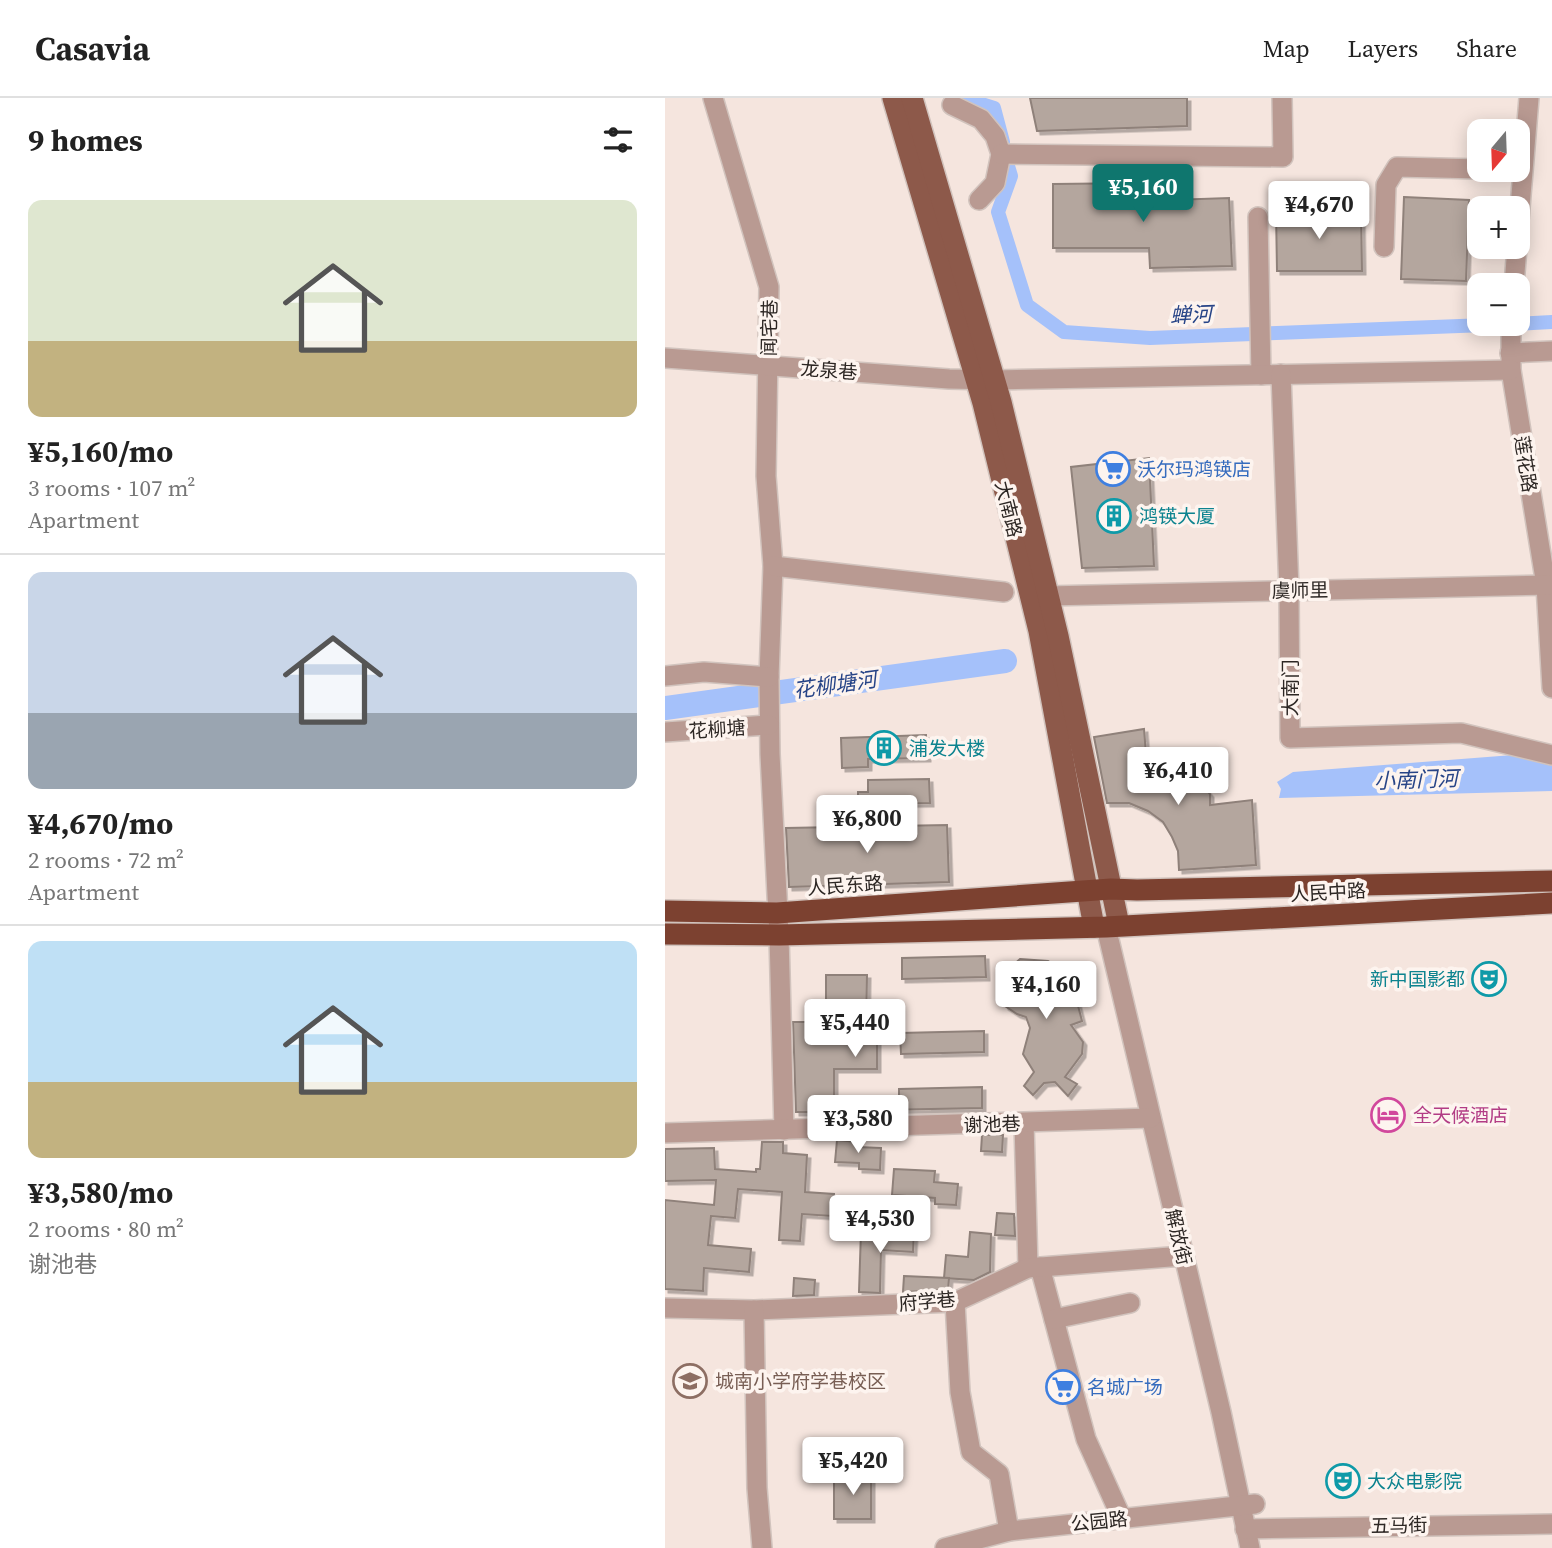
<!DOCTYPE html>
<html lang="en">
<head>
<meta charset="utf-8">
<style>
	body { margin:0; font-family:"Source Serif 4","Noto Sans SC",serif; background:#f2f2f2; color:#222; height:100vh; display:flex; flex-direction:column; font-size:26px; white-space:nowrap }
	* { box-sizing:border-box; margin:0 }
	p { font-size:23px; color:#767676 }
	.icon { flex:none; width:38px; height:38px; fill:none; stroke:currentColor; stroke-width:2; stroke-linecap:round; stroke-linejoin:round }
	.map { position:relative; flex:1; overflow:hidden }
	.sheet { display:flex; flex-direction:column; background:#fff; width:665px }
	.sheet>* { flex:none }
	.needle { width:46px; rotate:199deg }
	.controls { position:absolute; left:802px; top:21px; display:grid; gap:14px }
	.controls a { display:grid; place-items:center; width:63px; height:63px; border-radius:14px; background:#fff; box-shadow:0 4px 18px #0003; font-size:35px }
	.price { position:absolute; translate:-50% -60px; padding:0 16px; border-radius:7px; background:#fff; color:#222; font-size:23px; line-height:46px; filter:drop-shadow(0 2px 4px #0008) }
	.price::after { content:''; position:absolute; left:50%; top:42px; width:21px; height:16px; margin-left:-10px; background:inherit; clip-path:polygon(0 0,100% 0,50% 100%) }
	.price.active { background:#0f766e; color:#fff }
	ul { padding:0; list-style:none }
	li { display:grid; align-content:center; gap:14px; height:371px; padding:0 28px }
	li+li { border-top:2px solid #e0e0e0 }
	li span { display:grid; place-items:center; height:217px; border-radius:14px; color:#555 }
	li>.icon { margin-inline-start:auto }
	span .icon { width:126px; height:126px; fill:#fffc; stroke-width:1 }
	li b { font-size:30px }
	h2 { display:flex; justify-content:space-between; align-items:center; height:84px; padding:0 28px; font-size:30px }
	header { display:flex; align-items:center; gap:42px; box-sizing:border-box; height:98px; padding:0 35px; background:#fff; border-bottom:2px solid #e0e0e0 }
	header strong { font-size:33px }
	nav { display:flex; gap:38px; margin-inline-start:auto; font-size:24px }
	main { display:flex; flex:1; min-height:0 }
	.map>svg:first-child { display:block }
	.water { fill:#a5c1fa }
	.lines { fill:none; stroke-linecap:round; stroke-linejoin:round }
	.canal { stroke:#a5c1fa; stroke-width:14 }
	.river { stroke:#a5c1fa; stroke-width:24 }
	.building { fill:#b4a69e; stroke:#8f817a; stroke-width:2; filter:url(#shadow) }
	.minor-casing { stroke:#d1c3bd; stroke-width:22 }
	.major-casing { stroke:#d1c3bd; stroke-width:24 }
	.highway-casing { stroke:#d1c3bd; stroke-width:24 }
	.minor { stroke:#b99a92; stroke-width:19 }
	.major { stroke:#8d594a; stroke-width:21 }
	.highway { stroke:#7c4130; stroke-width:21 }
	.labels { text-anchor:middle; stroke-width:7; stroke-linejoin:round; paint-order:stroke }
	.street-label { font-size:19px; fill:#2d2724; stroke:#fdf4ef }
	.shop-label { font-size:19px; fill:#366cbe; stroke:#fdf4ef; text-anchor:start }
	.culture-label { font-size:19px; fill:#0d838f; stroke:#fdf4ef; text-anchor:start }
	.hotel-label { font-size:19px; fill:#b23c85; stroke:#fdf4ef; text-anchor:start }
	.education-label { font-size:19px; fill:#785e54; stroke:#fdf4ef; text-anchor:start }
	.water-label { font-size:21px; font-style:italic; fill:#274487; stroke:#fdf4ef }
</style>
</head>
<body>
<header>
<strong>Casavia</strong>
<nav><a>Map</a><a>Layers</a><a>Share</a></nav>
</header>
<main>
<section class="sheet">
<h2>9 homes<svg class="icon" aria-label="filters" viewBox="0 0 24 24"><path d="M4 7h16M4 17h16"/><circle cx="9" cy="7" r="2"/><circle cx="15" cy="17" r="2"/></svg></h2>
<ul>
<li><span style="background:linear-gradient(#dfe7d0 65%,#c2b280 0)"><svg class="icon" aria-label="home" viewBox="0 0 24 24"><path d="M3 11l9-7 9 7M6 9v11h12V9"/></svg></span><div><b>¥5,160/mo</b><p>3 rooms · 107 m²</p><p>Apartment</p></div></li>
<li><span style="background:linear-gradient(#c9d6e8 65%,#9aa5b1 0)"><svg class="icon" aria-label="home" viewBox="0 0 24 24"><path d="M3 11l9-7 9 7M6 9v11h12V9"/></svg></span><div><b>¥4,670/mo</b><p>2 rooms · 72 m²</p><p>Apartment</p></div></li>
<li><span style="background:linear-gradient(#bfe0f5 65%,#c2b280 0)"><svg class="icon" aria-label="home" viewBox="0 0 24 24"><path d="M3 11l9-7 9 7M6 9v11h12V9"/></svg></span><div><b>¥3,580/mo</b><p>2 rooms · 80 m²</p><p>谢池巷</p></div></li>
</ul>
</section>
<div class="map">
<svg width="887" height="1450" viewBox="0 0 887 1450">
	<defs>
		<filter id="shadow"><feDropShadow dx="3.5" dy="3.5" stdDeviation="0" flood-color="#0004"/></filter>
	</defs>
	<rect width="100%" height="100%" fill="#f5e5de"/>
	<polygon class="water" points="887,654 887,693 614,700 616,691 612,684 628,674"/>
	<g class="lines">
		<g class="canal">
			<polyline points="298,0 329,10 338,44"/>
			<polyline points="343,68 346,78 333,114 362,207 399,234 485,240 847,226"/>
			<polyline points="852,226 887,224"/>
		</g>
		<polyline class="river" points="0,610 340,563"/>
	</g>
	<g class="building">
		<polygon points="365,0 522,0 522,28 372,33"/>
		<polygon points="477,85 477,103 564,100 567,168 485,170 484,150 388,150 388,86"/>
		<polygon points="739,99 804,102 801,183 736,181"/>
		<polygon points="611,113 696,113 697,173 612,173"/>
		<polygon points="484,360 489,468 417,470 406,369"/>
		<polygon points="479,631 483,681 534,683 545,696 545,707 587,702 591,767 514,772 513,753 507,739 498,724 483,713 464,705 442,705 429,639"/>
		<polygon points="261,637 262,660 203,661 203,669 177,670 176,640"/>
		<polygon points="264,681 265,705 193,706 193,694 203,694 203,682"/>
		<polygon points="282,727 284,784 124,789 121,730"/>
		<polygon points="320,858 321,879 237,881 237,860"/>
		<polygon points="355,861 383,863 405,877 417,923 406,927 418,944 417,956 400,979 412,986 403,998 390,984 379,985 368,997 359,988 369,974 358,956 365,930 361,919 352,916 340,908 340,874"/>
		<polygon points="161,877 202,877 201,930 212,930 212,971 169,971 169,999 234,999 234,991 317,989 317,1010 216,1012 216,1016 180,1017 180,1014 131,1014 128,924 161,924"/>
		<polygon points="319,933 319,954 236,956 235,935"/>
		<polygon points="317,1037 338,1037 337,1054 316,1053"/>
		<polygon points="172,1042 193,1044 192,1049 216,1050 215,1072 194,1071 194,1065 170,1064"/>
		<polygon points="97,1044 118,1044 118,1055 142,1057 140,1094 169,1096 167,1118 137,1116 135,1143 114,1142 117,1094 73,1091 70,1120 46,1118 43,1147 86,1151 84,1174 39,1170 38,1193 0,1191 0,1102 49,1107 51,1082 0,1083 0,1051 49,1050 50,1071 91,1074 91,1071 95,1071"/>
		<polygon points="229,1071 270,1073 269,1084 293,1086 291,1107 270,1106 270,1100 227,1097"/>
		<polygon points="332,1115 349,1116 350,1138 330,1137"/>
		<polygon points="228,1131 249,1132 248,1154 216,1152 215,1195 194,1194 196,1133 227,1135"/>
		<polygon points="305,1134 326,1136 325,1174 309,1182 279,1180 281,1157 303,1159"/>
		<polygon points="239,1178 284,1180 283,1192 238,1194"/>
		<polygon points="129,1180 150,1182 149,1197 128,1198"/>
		<polygon points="206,1376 206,1421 169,1421 169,1377"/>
	</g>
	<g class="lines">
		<g class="minor-casing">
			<g id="minor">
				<polyline points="48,0 104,189 101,378 108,468 104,579 105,656 114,837 119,1032"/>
				<polyline points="287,7 316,21 330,38 336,56 330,85 314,102"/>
				<polyline points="336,56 618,59 617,0"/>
				<polyline points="593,119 596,277"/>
				<polyline points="852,146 864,0"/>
				<polyline points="719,149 721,87 732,69 814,71"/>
				<polyline points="849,187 852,149"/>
				<polyline points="846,226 846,272 881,487 887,590"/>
				<polyline points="845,255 887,253"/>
				<polyline points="0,260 284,281 329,282 846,272"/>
				<polyline points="616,276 624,493 625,640 796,635 887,657"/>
				<polyline points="108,468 339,494"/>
				<polyline points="382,498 887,487"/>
				<polyline points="0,578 39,574 104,579"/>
				<polyline points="0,634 104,627"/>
				<polyline points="441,829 556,1314 585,1450"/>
				<polyline points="359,1025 363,1170"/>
				<polyline points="0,1035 486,1020"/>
				<polyline points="375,1169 421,1341 457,1421"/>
				<polyline points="290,1204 295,1294 306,1354 334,1376 344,1433"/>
				<polyline points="0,1210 89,1212 290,1204 363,1170 518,1158"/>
				<polyline points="89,1212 92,1390 97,1450"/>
				<polyline points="389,1221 465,1205"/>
				<polyline points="580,1431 887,1426"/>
				<polyline points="280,1450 344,1433 590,1406"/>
			</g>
		</g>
		<g class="major-casing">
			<g id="major">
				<polyline points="228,0 318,305 374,533 429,829"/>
				<polyline points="247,0 336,304 393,538 454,827"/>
			</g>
		</g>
		<g class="highway-casing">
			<g id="highway">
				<polyline points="0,813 112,815 446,791 472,792 887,783"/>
				<polyline points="0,836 114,837 441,829 887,805"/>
			</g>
		</g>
		<use href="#minor" class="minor"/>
		<use href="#major" class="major"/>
		<use href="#highway" class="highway"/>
	</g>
	<defs>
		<g id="supermarket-ring" transform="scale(1.75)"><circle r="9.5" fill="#fdf4ef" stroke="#3f7fe0" stroke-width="1.5"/><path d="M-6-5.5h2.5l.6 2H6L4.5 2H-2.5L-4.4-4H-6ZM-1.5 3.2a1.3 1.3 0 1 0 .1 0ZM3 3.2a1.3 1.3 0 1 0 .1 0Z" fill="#3f7fe0"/></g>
		<g id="building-ring" transform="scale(1.75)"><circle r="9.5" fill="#fdf4ef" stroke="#0f9aa8" stroke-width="1.5"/><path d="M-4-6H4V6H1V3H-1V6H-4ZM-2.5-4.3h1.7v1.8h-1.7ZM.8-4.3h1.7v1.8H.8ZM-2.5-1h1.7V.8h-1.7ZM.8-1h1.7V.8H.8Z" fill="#0f9aa8"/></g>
		<g id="theatre-ring" transform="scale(1.75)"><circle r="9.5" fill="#fdf4ef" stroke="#0f9aa8" stroke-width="1.5"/><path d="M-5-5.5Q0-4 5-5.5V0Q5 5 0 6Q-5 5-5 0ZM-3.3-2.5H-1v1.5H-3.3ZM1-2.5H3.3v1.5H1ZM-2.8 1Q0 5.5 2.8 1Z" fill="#0f9aa8"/></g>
		<g id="hotel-ring" transform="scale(1.75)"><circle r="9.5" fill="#fdf4ef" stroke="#d1479c" stroke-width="1.5"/><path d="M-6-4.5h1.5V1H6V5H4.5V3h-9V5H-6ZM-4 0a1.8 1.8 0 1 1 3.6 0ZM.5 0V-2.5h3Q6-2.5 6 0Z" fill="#d1479c"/></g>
		<g id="school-ring" transform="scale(1.75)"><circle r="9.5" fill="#fdf4ef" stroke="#8d6e63" stroke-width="1.5"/><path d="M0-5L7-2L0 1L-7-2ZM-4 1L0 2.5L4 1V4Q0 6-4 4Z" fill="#8d6e63"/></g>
	</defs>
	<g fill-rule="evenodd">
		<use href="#supermarket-ring" x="448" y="371"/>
		<use href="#building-ring" x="449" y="418"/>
		<use href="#building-ring" x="219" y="650"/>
		<use href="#theatre-ring" x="824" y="881"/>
		<use href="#hotel-ring" x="723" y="1017"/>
		<use href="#school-ring" x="25" y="1283"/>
		<use href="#supermarket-ring" x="398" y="1289"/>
		<use href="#theatre-ring" x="678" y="1383"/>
	</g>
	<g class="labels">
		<g class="street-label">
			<text transform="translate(104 230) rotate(-89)" y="7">闻宅巷</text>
			<text transform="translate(164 272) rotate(4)" y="7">龙泉巷</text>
			<text transform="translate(861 366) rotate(81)" y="7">莲花路</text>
			<text transform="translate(344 411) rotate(76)" y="7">大南路</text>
			<text transform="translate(635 492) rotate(-1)" y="7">虞师里</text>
			<text transform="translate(625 590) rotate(-90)" y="7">大南门</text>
			<text transform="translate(52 631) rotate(-4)" y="7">花柳塘</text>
			<text transform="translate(180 787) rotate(-4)" y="7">人民东路</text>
			<text transform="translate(663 794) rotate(-3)" y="7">人民中路</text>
			<text transform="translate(327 1026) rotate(-2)" y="7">谢池巷</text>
			<text transform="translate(514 1139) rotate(77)" y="7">解放街</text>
			<text transform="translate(262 1203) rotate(-5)" y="7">府学巷</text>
			<text transform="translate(434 1423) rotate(-6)" y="7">公园路</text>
			<text transform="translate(734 1427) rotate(-1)" y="7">五马街</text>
		</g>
		<g class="shop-label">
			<text x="472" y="378">沃尔玛鸿锳店</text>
			<text x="422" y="1296">名城广场</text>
		</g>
		<g class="culture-label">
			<text x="474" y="425">鸿锳大厦</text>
			<text x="244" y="657">浦发大楼</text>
			<text x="800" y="888" text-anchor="end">新中国影都</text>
			<text x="702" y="1390">大众电影院</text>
		</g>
		<g class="hotel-label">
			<text x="748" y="1024">全天候酒店</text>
		</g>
		<g class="education-label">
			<text x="50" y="1290">城南小学府学巷校区</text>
		</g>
		<g class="water-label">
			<text transform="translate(526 217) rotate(-2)" y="7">蝉河</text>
			<text transform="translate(170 587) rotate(-8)" y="7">花柳塘河</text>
			<text transform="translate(751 682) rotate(-2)" y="7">小南门河</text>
		</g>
	</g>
</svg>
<div class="controls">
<a><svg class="needle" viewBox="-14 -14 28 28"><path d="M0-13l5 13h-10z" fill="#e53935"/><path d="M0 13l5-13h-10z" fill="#767676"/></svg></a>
<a>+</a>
<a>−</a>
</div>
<b class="price active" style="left:478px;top:126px">¥5,160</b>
<b class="price" style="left:654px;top:143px">¥4,670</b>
<b class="price" style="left:513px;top:709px">¥6,410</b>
<b class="price" style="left:202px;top:757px">¥6,800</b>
<b class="price" style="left:381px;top:923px">¥4,160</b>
<b class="price" style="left:190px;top:961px">¥5,440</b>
<b class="price" style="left:193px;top:1057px">¥3,580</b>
<b class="price" style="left:215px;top:1157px">¥4,530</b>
<b class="price" style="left:188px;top:1399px">¥5,420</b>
</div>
</main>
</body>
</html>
